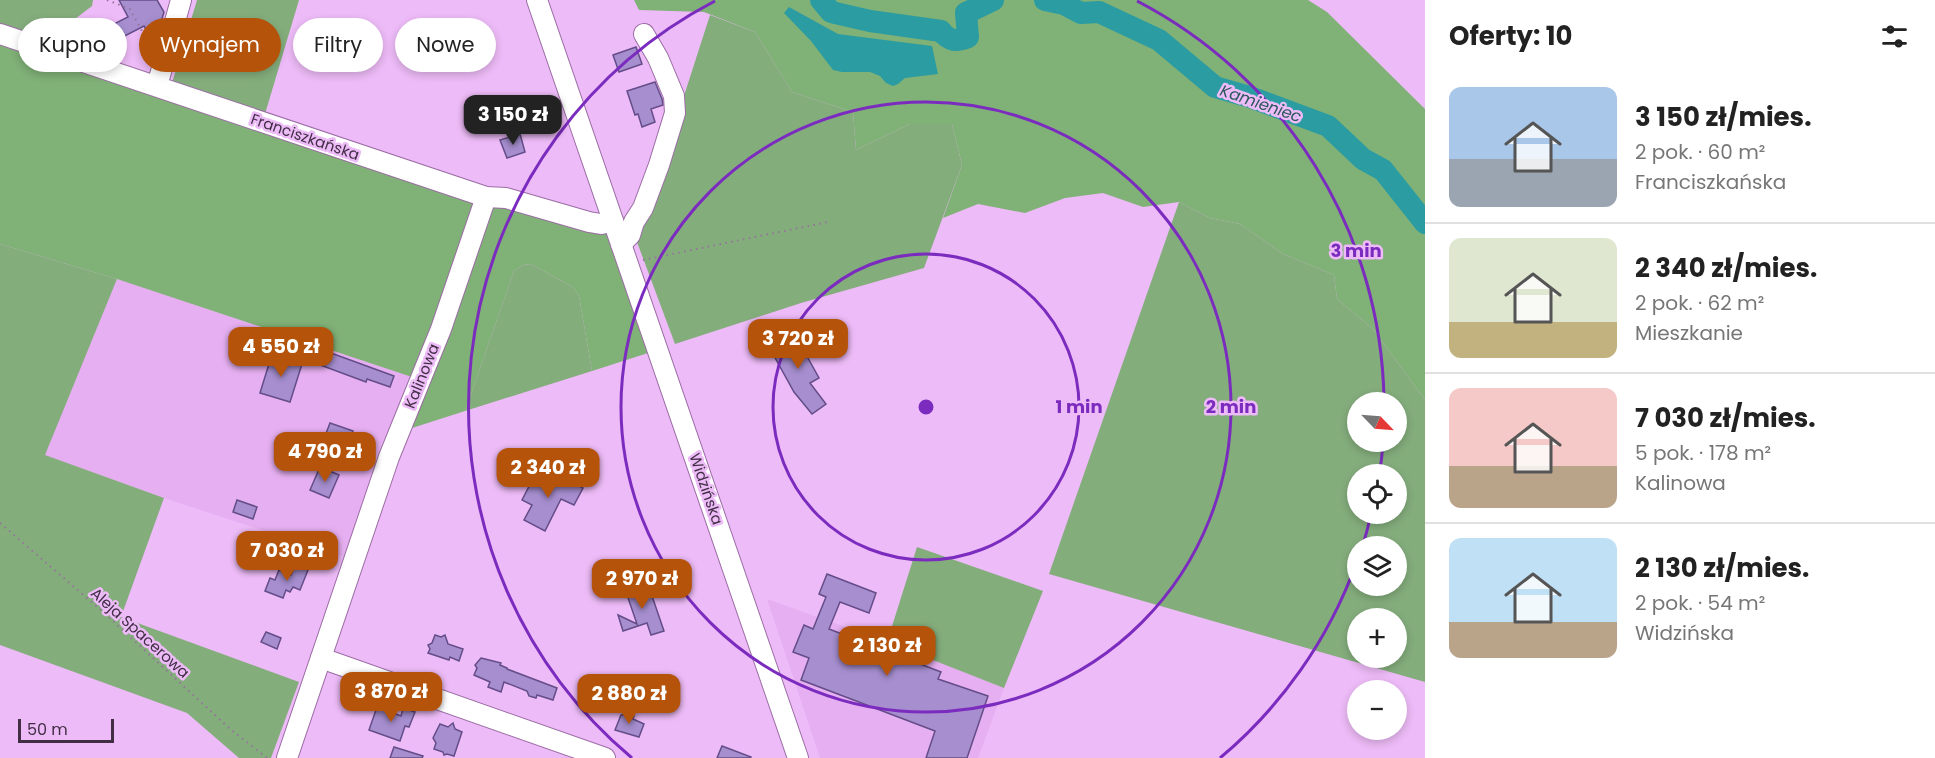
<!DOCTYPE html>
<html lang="pl">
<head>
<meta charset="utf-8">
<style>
	body { margin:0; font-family:Poppins,sans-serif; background:#f6f6f6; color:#222; height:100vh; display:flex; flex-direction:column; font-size:22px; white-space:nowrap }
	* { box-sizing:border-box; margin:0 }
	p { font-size:20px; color:#767676 }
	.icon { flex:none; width:33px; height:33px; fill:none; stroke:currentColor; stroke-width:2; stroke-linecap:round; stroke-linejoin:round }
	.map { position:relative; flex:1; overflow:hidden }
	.sheet { display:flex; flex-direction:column; background:#fff; width:510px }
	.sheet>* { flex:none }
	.hud { position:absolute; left:18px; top:18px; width:570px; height:54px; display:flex; gap:12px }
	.needle { width:39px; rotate:115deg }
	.tools { position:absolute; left:1347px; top:392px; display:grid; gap:12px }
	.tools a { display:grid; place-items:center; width:60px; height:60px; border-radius:50%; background:#fff; box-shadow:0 3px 9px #0003; font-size:30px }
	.scale { position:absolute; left:18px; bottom:15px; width:96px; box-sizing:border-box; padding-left:6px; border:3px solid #412e45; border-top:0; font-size:16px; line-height:21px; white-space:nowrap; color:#412e45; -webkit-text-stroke:4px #edbbf7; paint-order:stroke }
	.price { position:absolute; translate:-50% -51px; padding:0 14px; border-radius:12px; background:#b45309; color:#fff; font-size:20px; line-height:39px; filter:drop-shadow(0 2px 3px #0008) }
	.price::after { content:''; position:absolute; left:50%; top:36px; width:18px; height:14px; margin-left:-9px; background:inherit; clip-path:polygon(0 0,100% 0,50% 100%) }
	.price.current { background:#222; color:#fff }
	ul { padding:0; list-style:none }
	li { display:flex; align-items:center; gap:18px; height:150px; padding:0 24px }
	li+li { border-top:2px solid #e0e0e0 }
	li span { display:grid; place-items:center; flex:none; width:168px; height:120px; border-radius:12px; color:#555 }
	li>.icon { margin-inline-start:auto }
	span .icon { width:72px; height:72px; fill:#fffc; stroke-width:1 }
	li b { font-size:26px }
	h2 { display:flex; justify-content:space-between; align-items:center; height:72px; padding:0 24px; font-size:26px }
	.pill { padding:0 21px; border-radius:27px; background:#fff; box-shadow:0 3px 9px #0003; font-size:21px; line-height:54px }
	.pill.current { background:#b45309; color:#fff }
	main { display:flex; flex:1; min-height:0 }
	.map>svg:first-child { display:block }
	.built { fill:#e6aff1 }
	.green { fill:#84ad7c; fill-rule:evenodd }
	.forest { fill:#80b177 }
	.water { fill:#2b9ca2 }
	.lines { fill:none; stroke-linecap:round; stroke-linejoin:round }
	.river { stroke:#2b9ca2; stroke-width:22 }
	.building { fill:#a68ecf; stroke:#644d88; stroke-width:1.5 }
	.minor-casing { stroke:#9b6da4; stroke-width:22 }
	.path { stroke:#95739c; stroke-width:2; stroke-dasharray:1.5 4.5; stroke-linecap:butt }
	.minor { stroke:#fff; stroke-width:20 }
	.ring { fill:none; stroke:#7b2cbf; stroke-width:3 }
	.labels { text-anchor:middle; stroke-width:5; stroke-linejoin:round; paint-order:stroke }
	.street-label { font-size:15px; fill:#412e45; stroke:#edbbf7 }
	.water-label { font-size:16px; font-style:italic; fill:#2a585b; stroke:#edbbf7 }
	.centre { fill:#7b2cbf; stroke:#edbbf7; stroke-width:3 }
	.ring-label { font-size:18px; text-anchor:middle; font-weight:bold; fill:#7b2cbf; stroke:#edbbf7; stroke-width:5; stroke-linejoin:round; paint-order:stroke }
</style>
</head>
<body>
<main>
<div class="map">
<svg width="1425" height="758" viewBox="0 0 1425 758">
	<rect width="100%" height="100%" fill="#edbbf7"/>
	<g class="built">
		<polygon points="117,279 415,378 381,445 347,558 164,498 44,455"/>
		<polygon points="767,599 887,642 1004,688 978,758 820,758"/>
	</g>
	<g class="green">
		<polygon points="0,0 93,0 92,6 46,41 0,25"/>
		<polygon points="197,0 299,0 265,114 172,83"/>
		<polygon points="710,15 755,32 792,92 853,112 856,150 910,124 952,124 962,165 924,268 801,303 675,344 637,242"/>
		<path d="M1179 202 1210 218 1240 224 1283 254 1334 275 1337 299 1373 329 1425 400V682L1049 574ZM1358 402H1396V441H1358ZM1358 474H1396V513H1358ZM1358 546H1396V585H1358ZM1358 618H1396V657H1358Z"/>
		<polygon points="0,244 117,279 45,455 164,498 121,617 299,682 271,758 239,758 187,713 0,645"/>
		<polygon points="531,264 573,287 579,296 592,371 465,411 514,271 523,265"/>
		<polygon points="917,547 1043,591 1004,688 887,642"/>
	</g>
	<g class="forest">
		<polygon points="634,0 1308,0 1327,12 1425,109 1425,400 1373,329 1337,299 1334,275 1283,254 1240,224 1210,218 1179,202 1143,207 1103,193 1065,198 1025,213 978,204 943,218 962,165 952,124 910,124 856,150 853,112 792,92 755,32 704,12 639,10"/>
		<polygon points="0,41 477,201 415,378 117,279 0,244"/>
		<polygon points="500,203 607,230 648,353 592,371 579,296 573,287 531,264 523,265 514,271 465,411 409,429 491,205"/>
	</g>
	<polygon class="water" points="789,7 838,34 932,46 938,74 905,78 898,84 893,86 886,83 880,76 870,72 842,72 833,70 811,41 784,13"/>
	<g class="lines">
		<g class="river">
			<path d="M821 0 831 12 870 21 941 31C949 41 956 42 968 37L966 13 993 0"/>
			<polyline points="1045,0 1064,4 1081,13 1099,12 1159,40 1215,87 1250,97 1328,126 1363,159 1383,170 1425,223"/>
		</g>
	</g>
	<g class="building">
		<polygon points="119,0 157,0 164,12 154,45 144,26 111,43 104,29 128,17"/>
		<polygon points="636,47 642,64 619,72 613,55"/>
		<polygon points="655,82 662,99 663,105 651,109 655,122 642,127 638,114 635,115 627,91"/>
		<polygon points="520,134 525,152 507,158 500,140"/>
		<polygon points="793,331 819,378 810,383 826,404 812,414 794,392 768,345"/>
		<polygon points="320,349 394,376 390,387 367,379 366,382 315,363"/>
		<polygon points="272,354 302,364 290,402 260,393"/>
		<polygon points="330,423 353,431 345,452 322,444"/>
		<polygon points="320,467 339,475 329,498 310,490"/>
		<polygon points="537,471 564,486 567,480 583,488 574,505 561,499 545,531 524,520 532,505 522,500"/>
		<polygon points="237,500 257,507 253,519 233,512"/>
		<polygon points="295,565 308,570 300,590 293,587 290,592 286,590 283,598 265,591 270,578 275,580 279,570 291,575"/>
		<polygon points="827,574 876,593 869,613 840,602 829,629 941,672 938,679 988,696 967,758 926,758 935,731 801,680 809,658 793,652 804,625 813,629 826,597 819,594"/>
		<polygon points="645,582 649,593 651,593 664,631 651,635 647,623 623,631 618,615 637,624 625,589"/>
		<polygon points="266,632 281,638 277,649 261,642"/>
		<polygon points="435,635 441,637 445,635 448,644 463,649 459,661 450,657 449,660 428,653 430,649 428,645 432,643"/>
		<polygon points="481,658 501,663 500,665 507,668 507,669 557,688 553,700 537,695 536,698 529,696 527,691 504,682 501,692 488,687 490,682 474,675 477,668 475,665"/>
		<polygon points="377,707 401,716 403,708 415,712 409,727 405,726 400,741 369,730"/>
		<polygon points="624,712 634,716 633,719 644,724 639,737 615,730 621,715 623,715"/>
		<polygon points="453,723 455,729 462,732 454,756 447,754 444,755 443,752 434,749 436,743 433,738 440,724 448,727"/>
		<polygon points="722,746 751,757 750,758 717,758"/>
		<polygon points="394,747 423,756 422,758 390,758"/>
	</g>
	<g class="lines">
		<g class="minor-casing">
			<g id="minor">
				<polyline points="537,0 798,758"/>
				<polyline points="0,34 486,197 506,198 589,222 601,224 613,221"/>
				<polyline points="157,86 181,0"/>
				<polyline points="621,244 630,235 634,222 643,208 659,165 675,113 674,96 658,58 644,34"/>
				<polyline points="321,658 605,758"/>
				<polyline points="287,758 389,457 441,329 486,197"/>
			</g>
		</g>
		<g class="path">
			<polyline points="107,0 130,9 151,48"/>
			<polyline points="643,260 828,222"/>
			<polyline points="0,523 102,611 229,728 267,758"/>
		</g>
		<use href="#minor" class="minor"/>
	</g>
	<g class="ring">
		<circle cx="926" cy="407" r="153"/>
		<circle cx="926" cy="407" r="305"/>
		<path d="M1383 443A458 458 0 0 1 1380 471M1371 514A458 458 0 0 1 1363 545M1356 564A458 458 0 0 1 1220 758M632 758A458 458 0 0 1 715 1M1137 1A458 458 0 0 1 1384 399"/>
	</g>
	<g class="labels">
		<g class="street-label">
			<text transform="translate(305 137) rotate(19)" y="5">Franciszkańska</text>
			<text transform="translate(422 376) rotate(-68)" y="5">Kalinowa</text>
			<text transform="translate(706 489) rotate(71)" y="5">Widzińska</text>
			<text transform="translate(140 633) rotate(42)" y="5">Aleja Spacerowa</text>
		</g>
		<g class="water-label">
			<text transform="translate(1261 103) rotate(19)" y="6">Kamieniec</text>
		</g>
	</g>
	<circle cx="926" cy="407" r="9" class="centre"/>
	<g class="ring-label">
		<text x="1356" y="257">3 min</text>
		<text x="1079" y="413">1 min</text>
		<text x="1231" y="413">2 min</text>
	</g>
</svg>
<div class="tools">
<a><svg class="needle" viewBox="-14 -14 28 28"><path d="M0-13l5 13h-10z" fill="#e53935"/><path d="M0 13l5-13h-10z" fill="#767676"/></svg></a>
<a><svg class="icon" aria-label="locate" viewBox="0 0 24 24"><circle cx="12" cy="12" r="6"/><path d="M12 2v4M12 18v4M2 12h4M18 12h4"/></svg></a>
<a><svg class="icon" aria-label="layers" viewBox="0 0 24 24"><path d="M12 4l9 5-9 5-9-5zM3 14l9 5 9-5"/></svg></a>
<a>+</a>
<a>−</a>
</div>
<div class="scale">50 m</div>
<b class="price current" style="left:513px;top:146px">3 150 zł</b>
<b class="price" style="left:798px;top:370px">3 720 zł</b>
<b class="price" style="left:281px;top:378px">4 550 zł</b>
<b class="price" style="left:325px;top:483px">4 790 zł</b>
<b class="price" style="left:548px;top:499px">2 340 zł</b>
<b class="price" style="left:287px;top:582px">7 030 zł</b>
<b class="price" style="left:642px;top:610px">2 970 zł</b>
<b class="price" style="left:887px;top:677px">2 130 zł</b>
<b class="price" style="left:391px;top:723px">3 870 zł</b>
<b class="price" style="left:629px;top:725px">2 880 zł</b>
<div class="hud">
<a class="pill">Kupno</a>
<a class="pill current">Wynajem</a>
<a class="pill">Filtry</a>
<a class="pill">Nowe</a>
</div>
</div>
<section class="sheet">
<h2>Oferty: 10<svg class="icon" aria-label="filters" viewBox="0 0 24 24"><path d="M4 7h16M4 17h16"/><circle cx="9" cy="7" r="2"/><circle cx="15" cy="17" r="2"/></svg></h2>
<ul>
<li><span style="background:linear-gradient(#a9c7e8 60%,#9aa5b1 0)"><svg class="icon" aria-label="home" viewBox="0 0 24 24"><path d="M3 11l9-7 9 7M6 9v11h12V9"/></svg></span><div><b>3 150 zł/mies.</b><p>2 pok. · 60 m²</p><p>Franciszkańska</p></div></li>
<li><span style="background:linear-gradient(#dfe7d0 70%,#c2b280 0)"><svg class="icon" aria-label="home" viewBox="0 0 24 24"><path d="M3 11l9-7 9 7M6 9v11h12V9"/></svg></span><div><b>2 340 zł/mies.</b><p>2 pok. · 62 m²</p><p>Mieszkanie</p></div></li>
<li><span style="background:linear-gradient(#f6c9c9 65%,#b9a48a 0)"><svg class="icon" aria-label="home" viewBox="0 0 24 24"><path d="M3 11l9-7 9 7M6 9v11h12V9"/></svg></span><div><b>7 030 zł/mies.</b><p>5 pok. · 178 m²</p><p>Kalinowa</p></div></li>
<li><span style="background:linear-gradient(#bfe0f5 70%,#b9a48a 0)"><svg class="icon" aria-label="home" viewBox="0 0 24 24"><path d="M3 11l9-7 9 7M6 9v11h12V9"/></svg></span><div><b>2 130 zł/mies.</b><p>2 pok. · 54 m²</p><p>Widzińska</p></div></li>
</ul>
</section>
</main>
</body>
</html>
